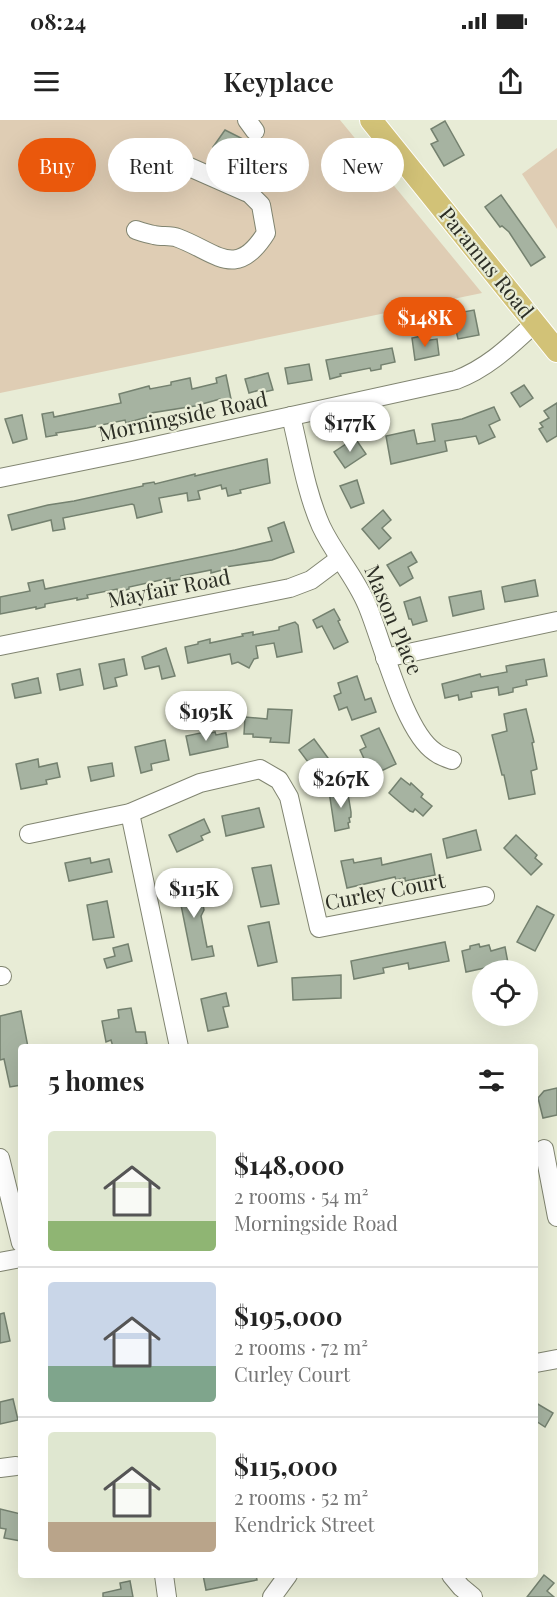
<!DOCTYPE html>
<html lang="en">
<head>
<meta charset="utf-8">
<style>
	body { margin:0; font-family:"Playfair Display",serif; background:#f2f2f2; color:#222; height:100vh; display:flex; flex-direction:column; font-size:22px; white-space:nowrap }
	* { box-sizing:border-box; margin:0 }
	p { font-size:20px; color:#767676 }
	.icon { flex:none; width:33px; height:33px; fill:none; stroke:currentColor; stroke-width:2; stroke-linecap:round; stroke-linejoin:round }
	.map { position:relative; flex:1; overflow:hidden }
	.drawer { position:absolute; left:18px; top:924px; width:520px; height:534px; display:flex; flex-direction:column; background:#fff; border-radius:6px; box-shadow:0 6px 24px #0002 }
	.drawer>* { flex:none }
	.guide { position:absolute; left:18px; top:18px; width:522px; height:54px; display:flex; gap:12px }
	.tools { position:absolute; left:472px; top:840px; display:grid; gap:12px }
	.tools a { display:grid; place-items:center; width:66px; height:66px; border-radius:50%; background:#fff; box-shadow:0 6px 24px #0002; font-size:30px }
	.price { position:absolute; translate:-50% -51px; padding:0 14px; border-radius:21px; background:#fff; color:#222; font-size:20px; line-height:39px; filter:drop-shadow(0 2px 3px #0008) }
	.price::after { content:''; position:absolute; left:50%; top:36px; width:18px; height:14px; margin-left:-9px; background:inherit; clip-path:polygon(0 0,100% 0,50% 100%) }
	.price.on { background:#ea580c; color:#fff }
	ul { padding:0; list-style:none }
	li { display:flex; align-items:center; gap:18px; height:150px; padding:0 30px }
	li+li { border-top:2px solid #e0e0e0 }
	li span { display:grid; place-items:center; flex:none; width:168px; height:120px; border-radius:6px; color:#555 }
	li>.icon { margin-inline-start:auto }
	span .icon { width:72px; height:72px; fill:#fffc; stroke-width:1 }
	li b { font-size:26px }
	h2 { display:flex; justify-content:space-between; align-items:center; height:72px; padding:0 30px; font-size:26px }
	.chip { padding:0 21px; border-radius:27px; background:#fff; box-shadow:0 6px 24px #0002; font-size:21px; line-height:54px }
	.chip.on { background:#ea580c; color:#fff }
	.status { display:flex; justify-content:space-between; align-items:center; height:42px; padding:0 30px; background:#fff; direction:ltr }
	.status svg { height:16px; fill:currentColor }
	header { display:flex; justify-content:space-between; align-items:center; height:78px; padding:0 30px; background:#fff; font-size:27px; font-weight:600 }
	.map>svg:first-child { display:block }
	.green { fill:#dfcdb4 }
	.building { fill:#a6b3a1; stroke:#74816f; stroke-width:1.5 }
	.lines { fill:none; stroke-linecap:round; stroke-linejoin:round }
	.minor-casing { stroke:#818571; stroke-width:20 }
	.major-casing { stroke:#fff; stroke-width:24 }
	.minor { stroke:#fff; stroke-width:18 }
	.major { stroke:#d2c277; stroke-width:22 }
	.labels { text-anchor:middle; stroke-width:4.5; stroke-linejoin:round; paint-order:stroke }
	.street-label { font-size:21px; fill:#2c2e25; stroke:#e8ecd6 }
</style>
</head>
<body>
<div class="status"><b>08:24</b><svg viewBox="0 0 49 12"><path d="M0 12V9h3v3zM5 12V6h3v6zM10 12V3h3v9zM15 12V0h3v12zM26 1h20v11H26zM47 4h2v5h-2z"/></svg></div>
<header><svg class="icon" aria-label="menu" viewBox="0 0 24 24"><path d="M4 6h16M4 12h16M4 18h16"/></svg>Keyplace<svg class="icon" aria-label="share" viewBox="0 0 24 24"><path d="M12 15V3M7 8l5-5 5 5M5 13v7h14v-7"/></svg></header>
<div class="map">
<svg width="557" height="1477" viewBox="0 0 557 1477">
	<rect width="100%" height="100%" fill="#e8ecd6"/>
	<g class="green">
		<polygon points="0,0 340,0 482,173 0,273"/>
		<polygon points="557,28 557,109 522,54"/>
	</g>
	<g class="building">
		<polygon points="445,1 464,35 444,46 431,24 438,21 431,9"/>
		<polygon points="225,10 251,23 239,42 213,27"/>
		<polygon points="501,75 545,137 531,146 509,112 502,106 500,107 485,87"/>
		<polygon points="474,190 479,215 458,219 452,194"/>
		<polygon points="422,216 423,221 437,219 439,235 415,240 412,218"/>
		<polygon points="392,228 395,242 381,245 381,249 371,251 370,248 340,254 341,256 330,259 326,240"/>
		<polygon points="309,244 312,260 288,264 285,248"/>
		<polygon points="268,253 273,270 260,273 260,270 249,273 245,259"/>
		<polygon points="226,255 231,279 220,281 220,279 195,286 151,293 151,296 126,303 125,300 87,308 56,313 57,315 46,317 42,294 53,292 54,297 121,283 119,274 149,266 150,269 171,265 171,262 190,258 192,269 217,263 216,258"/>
		<polygon points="524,265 533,278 520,287 511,273"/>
		<polygon points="557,283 557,316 547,322 539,309 543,307 540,303 549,298 544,291"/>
		<polygon points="494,287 500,300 489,305 495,317 479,324 476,316 445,321 447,331 391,344 386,316 414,310 417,324 435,321 432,304 462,299"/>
		<polygon points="22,295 27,319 13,323 5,299"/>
		<polygon points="355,318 366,334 345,348 334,332"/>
		<polygon points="267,339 270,363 240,370 241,373 228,376 226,368 222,369 221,365 198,371 200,379 188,381 187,373 159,378 162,392 137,398 134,385 132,384 63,398 65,409 53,411 51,400 12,410 8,395 48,385 74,381 143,366 143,364 154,362 155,364 195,354 195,356"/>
		<polygon points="357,360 364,383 351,388 340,366"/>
		<polygon points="383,390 391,400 382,408 391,418 379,429 362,409"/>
		<polygon points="284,402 294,432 272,440 225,447 226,449 211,453 211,450 181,456 182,459 170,461 170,458 129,467 129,469 118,472 117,469 87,475 88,478 77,480 77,478 45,484 45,487 36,489 36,487 0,494 0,477 30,471 28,463 43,460 45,469 235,430 272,421 268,408"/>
		<polygon points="411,432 417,442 408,447 413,458 400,466 387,445"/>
		<polygon points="535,460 538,476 505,482 502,467"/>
		<polygon points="481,471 484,489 453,496 449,477"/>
		<polygon points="420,477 427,501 413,505 411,499 409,499 404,482"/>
		<polygon points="334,489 340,500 338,501 348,522 334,529 322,506 317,508 313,500"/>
		<polygon points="295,502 298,505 302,532 277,537 274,523 256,526 258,538 254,539 249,548 238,542 232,544 230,534 188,543 185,527 198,524 198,522 210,519 210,523 243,516 242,514 253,512 253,515 279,510 279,507"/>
		<polygon points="166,528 175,556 162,559 159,546 145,549 142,537"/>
		<polygon points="124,539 127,555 115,558 117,566 104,569 99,544"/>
		<polygon points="544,539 547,556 526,560 527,565 513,568 513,572 499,575 498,567 471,572 472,577 459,580 458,575 445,578 442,564 480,554 481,557 507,552 506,546"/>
		<polygon points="80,549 83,565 60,570 57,554"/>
		<polygon points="357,556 365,580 371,578 376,592 352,600 347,587 339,590 334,576 341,573 338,563"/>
		<polygon points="38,558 41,573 15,578 12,564"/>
		<polygon points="268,589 292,590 289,623 270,622 271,618 253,617 253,614 244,614 245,597 267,599"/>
		<polygon points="526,589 534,622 532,623 537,649 531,651 535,674 509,679 504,655 502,655 492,615 507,611 504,594"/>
		<polygon points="379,608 396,644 377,653 372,642 367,645 360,630 366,627 361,616"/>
		<polygon points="210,611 211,613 215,612 216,615 226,613 228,627 190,635 186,616"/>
		<polygon points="314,619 331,642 328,644 334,653 323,662 299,630"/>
		<polygon points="165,620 169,640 151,644 152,650 141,653 135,627"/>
		<polygon points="38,639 39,647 57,643 60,657 46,660 47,664 21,669 16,644"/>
		<polygon points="112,643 114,656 91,661 88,647"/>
		<polygon points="401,658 410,665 411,663 423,674 421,677 432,686 423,696 415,689 413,692 410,691 389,673"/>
		<polygon points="347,668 351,692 351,697 349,698 350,702 348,703 349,708 335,711 329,671"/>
		<polygon points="259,688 264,707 226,716 222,696"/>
		<polygon points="204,699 210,712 201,716 203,720 177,732 169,715"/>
		<polygon points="476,710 481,730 447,738 443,719"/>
		<polygon points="516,715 537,735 535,738 542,744 531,755 504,728"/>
		<polygon points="431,734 435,755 405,761 405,758 396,760 395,757 347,768 341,741 353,739 354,743 381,738 382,745"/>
		<polygon points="90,738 91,743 109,739 112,752 69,761 65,743"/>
		<polygon points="271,745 279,784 261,787 252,748"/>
		<polygon points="198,758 204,790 201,796 207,827 212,826 214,836 192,840 179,775 181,775 179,762"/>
		<polygon points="107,781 114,817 93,820 87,785"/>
		<polygon points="537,786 554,795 535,831 517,822"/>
		<polygon points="269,802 277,842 258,846 248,806"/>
		<polygon points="445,822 449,841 409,849 408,843 383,848 384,853 354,859 351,841"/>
		<polygon points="128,824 132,841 107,848 104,839 115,836 113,828"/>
		<polygon points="479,824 480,827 489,825 491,831 505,827 508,843 466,852 462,831 470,829 470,826"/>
		<polygon points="341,855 341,878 293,880 292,858"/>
		<polygon points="226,873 229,886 223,887 228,907 208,911 201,879"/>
		<polygon points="131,888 136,912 145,912 147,924 133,927 113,927 111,920 106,922 102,901 119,898 118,890"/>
		<polygon points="21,891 28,927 21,927 21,965 10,967 4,939 0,940 0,896"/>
		<polygon points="557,968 557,995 543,998 538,978 544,971"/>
		<polygon points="4,1193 10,1221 0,1223 0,1194"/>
		<polygon points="13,1279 18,1300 0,1304 0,1282"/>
		<polygon points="536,1283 553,1293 545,1307 536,1301"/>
		<polygon points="0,1389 21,1394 21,1421 4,1418 6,1409 0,1408"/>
		<polygon points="203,1455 256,1455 257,1460 206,1470"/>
		<polygon points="544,1455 554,1463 547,1471 554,1477 527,1477"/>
		<polygon points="130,1461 133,1477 103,1477 103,1473 121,1469 120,1463"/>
	</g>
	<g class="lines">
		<g class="minor-casing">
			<g id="minor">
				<polyline points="247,0 255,11"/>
				<polyline points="178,42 246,72"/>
				<path d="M136 110C142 112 148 114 154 115 162 117 170 115 178 118 216 132 236 161 266 113L261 85 250 74"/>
				<path d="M291 296C300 333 306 372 321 406 334 434 355 456 367 485 382 520 404 612 435 632 440 636 446 638 452 640"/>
				<path d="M0 358 132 331 456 260C488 248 510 226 535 203"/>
				<polyline points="0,526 290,468 311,460 339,439"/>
				<polyline points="385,538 557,501"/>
				<polyline points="130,693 179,927"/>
				<polyline points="29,714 130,693 200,663 260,649 279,660 289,677 319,808 485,776"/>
				<polyline points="0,856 2,856"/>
				<polyline points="544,1029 557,1097"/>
				<polyline points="0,1038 21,1123"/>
				<polyline points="0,1142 21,1138"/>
				<polyline points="536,1243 557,1239"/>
				<polyline points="0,1348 16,1346"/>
				<polyline points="164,1455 167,1477"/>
				<polyline points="451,1455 461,1467 473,1477"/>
				<polyline points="272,1477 288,1455"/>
			</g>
		</g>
		<g class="major-casing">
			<polyline id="major" points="371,0 557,231"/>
		</g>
		<use href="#minor" class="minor"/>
		<use href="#major" class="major"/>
	</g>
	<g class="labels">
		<g class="street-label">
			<text transform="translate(486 143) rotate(51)" y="7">Paramus Road</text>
			<text transform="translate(183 297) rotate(-12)" y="7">Morningside Road</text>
			<text transform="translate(169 469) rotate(-11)" y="7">Mayfair Road</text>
			<text transform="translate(393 500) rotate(67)" y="7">Mason Place</text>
			<text transform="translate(385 772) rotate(-11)" y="7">Curley Court</text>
		</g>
	</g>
</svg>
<div class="tools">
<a><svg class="icon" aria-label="locate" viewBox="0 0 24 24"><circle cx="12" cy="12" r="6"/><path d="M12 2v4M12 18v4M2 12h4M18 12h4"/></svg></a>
</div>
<b class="price on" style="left:425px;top:228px">$148K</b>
<b class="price" style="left:350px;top:333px">$177K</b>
<b class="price" style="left:206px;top:622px">$195K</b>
<b class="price" style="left:341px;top:689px">$267K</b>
<b class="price" style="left:194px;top:799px">$115K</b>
<div class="guide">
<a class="chip on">Buy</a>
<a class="chip">Rent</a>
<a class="chip">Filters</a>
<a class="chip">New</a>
</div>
<section class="drawer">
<h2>5 homes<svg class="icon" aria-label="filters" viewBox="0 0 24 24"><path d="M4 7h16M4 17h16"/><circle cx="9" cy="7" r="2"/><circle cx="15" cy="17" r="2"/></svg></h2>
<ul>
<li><span style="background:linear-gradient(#dfe7d0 75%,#8fb573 0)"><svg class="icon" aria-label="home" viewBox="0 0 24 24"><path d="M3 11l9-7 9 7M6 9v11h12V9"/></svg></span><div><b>$148,000</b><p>2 rooms · 54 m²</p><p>Morningside Road</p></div></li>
<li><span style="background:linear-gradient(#c9d6e8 70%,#7fa58c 0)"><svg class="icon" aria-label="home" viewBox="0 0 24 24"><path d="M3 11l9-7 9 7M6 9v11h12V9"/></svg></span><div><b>$195,000</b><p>2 rooms · 72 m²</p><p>Curley Court</p></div></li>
<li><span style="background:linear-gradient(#dfe7d0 75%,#b9a48a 0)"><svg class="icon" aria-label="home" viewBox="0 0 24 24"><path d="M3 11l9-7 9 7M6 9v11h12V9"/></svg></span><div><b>$115,000</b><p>2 rooms · 52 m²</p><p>Kendrick Street</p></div></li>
</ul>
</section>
</div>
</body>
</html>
